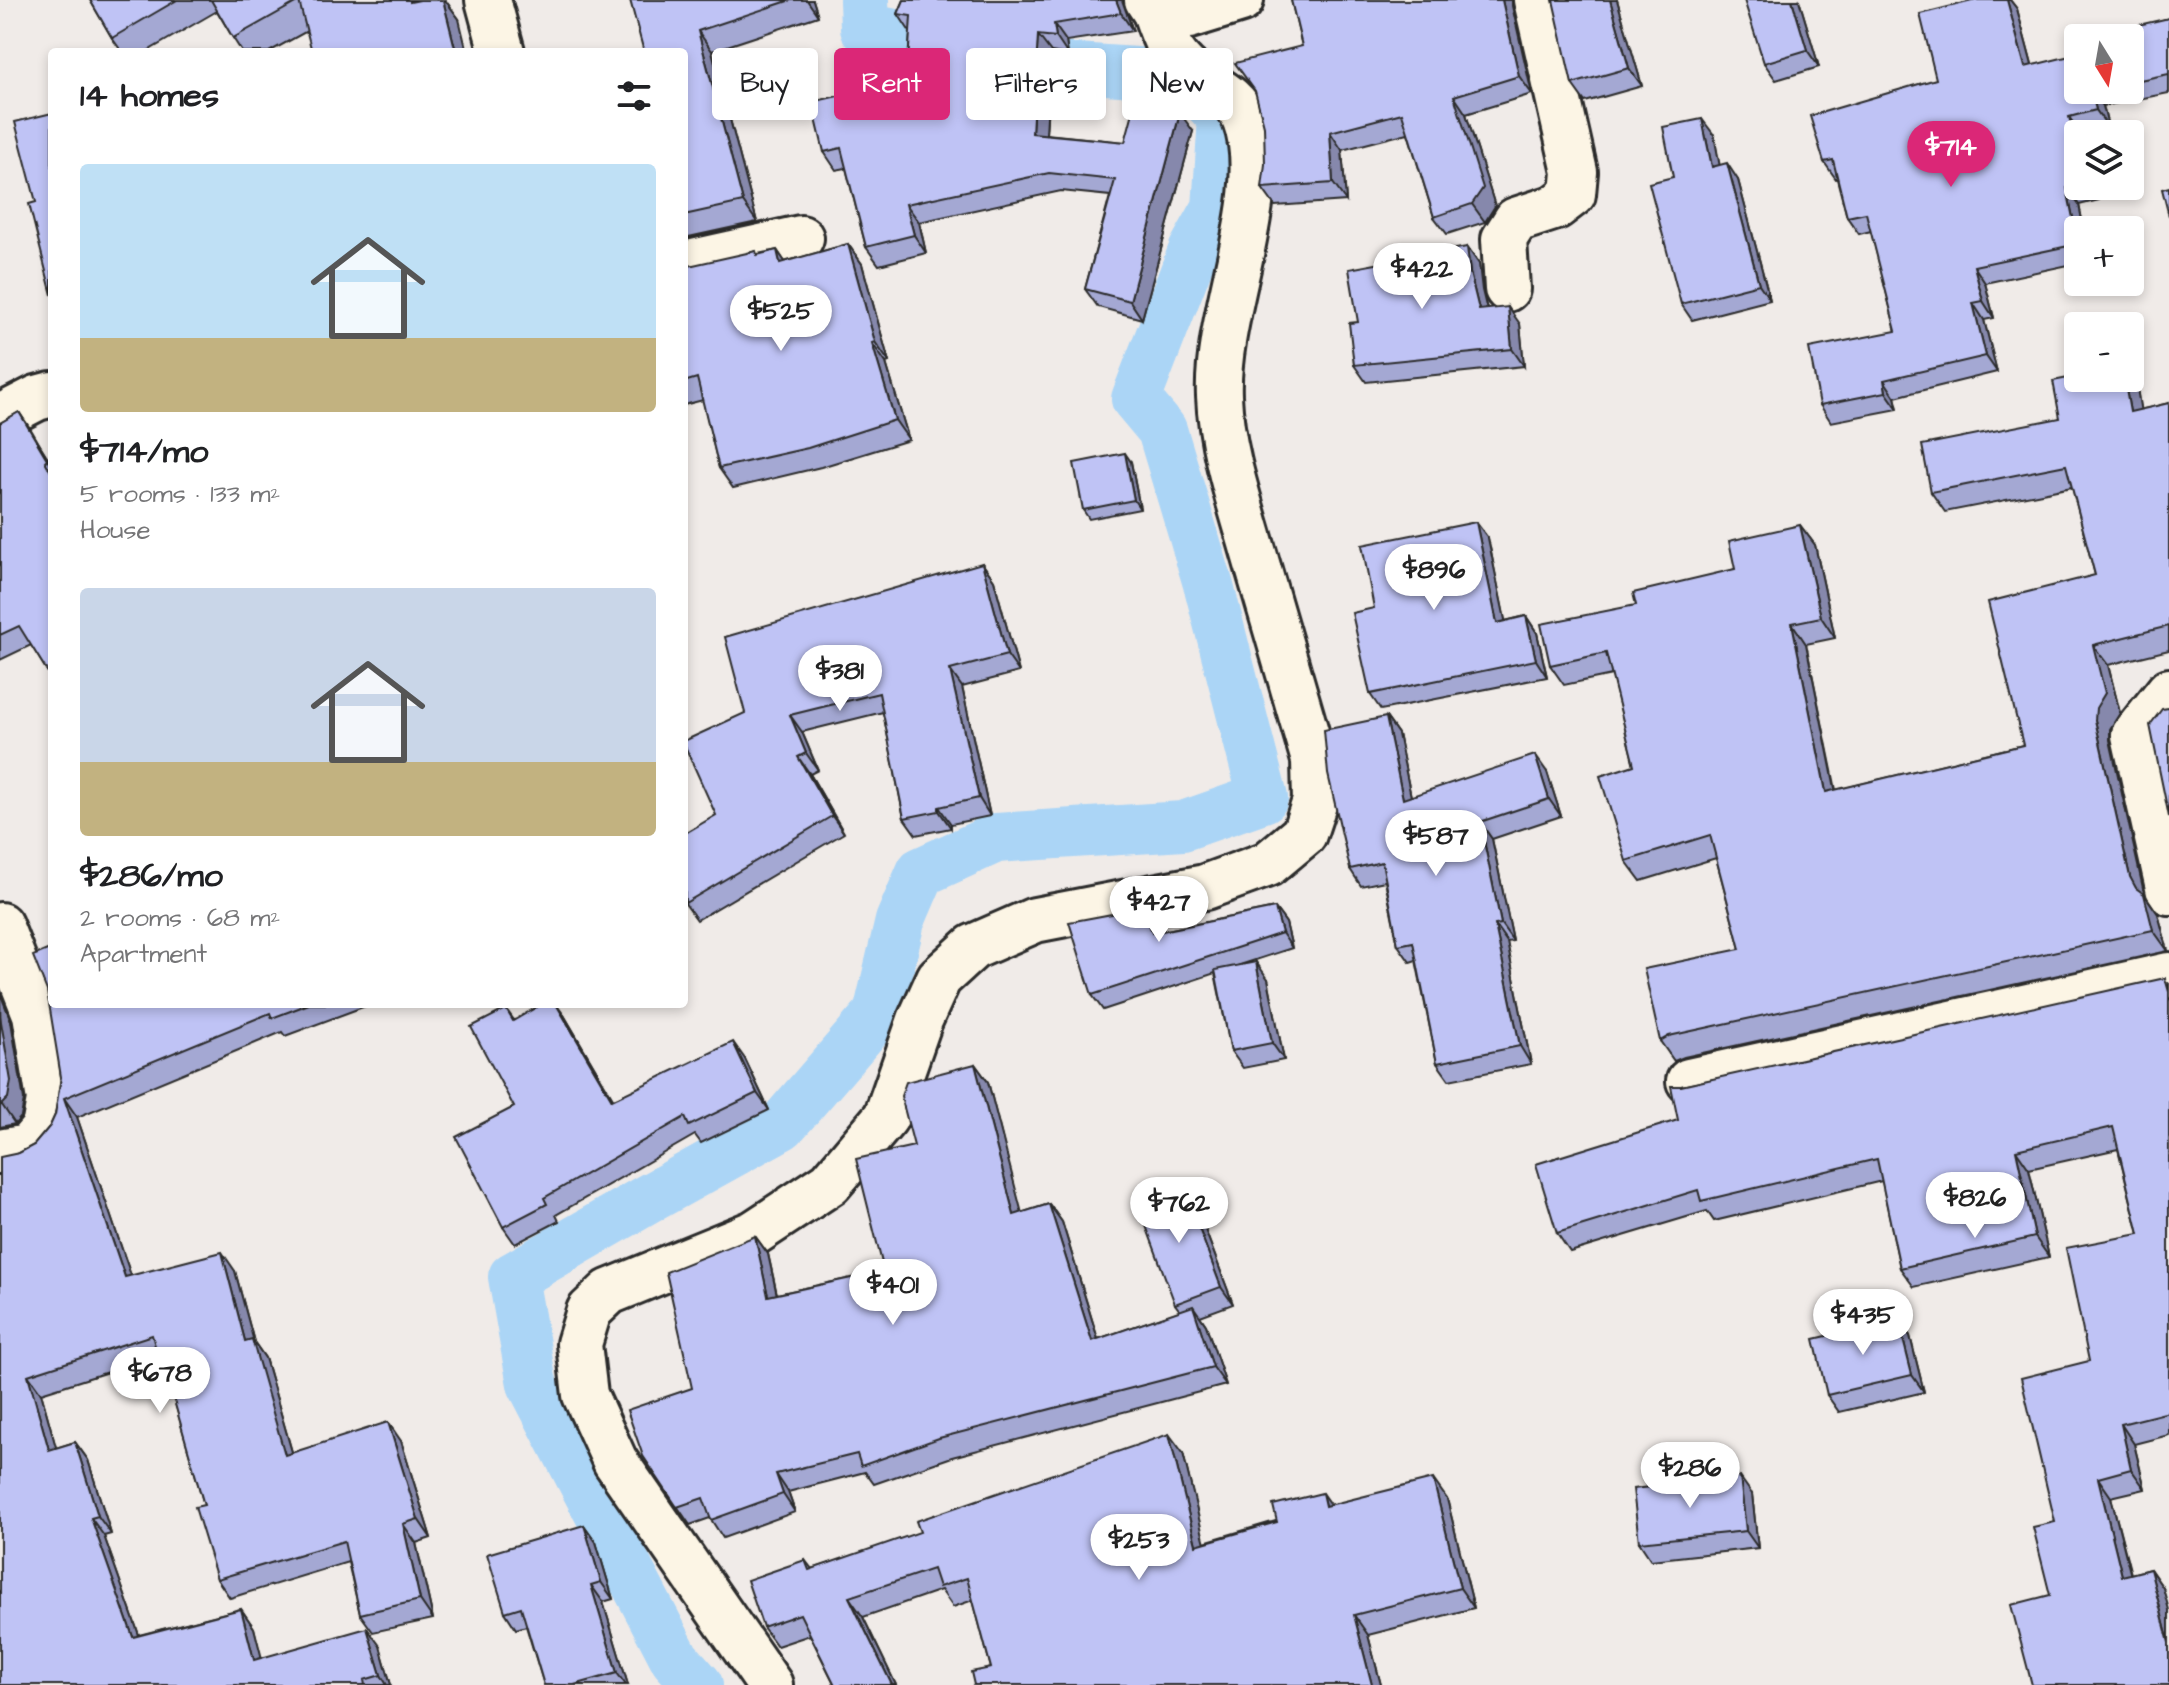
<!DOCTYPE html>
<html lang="en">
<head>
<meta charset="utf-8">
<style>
	body { margin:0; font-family:"Architects Daughter",sans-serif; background:#f2f2f2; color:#202124; height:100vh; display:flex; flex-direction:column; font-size:30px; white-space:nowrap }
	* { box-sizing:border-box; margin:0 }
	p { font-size:26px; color:#757577 }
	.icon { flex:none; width:44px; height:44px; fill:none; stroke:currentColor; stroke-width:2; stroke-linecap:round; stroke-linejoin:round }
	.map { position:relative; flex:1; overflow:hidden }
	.sheet { position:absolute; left:48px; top:48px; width:640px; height:960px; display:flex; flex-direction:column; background:#fff; border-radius:8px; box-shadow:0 4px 12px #0003 }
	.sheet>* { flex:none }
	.top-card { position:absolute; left:712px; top:48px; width:760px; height:72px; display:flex; gap:16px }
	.needle { width:52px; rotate:169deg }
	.tools { position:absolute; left:2064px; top:24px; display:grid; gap:16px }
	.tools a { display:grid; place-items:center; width:80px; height:80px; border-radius:8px; background:#fff; box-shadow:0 4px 12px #0003; font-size:40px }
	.price { position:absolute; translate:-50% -68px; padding:0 18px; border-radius:28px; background:#fff; color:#222; font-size:26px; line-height:52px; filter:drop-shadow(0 2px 4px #0008) }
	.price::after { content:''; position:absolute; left:50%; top:48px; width:24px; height:18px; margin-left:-12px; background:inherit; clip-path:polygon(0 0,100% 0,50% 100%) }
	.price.on { background:#db2777; color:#fff }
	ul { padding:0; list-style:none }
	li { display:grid; align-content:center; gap:16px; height:424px; padding:0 32px }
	li span { display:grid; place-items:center; height:248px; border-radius:8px; color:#555 }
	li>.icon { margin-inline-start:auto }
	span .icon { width:144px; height:144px; fill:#fffc; stroke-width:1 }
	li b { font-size:34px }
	h2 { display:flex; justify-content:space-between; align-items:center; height:96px; padding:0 32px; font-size:34px }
	.tag { padding:0 28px; border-radius:8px; background:#fff; box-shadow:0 4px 12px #0003; font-size:28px; line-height:72px }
	.tag.on { background:#db2777; color:#fff }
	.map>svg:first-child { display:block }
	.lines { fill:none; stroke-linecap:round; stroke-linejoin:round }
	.canal { stroke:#abd5f6; stroke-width:50 }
	.minor-casing { stroke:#2b2b2b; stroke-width:50 }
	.minor { stroke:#fcf5e5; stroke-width:44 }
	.wall { fill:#a4a8d3; stroke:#2b2b2b; stroke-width:2 }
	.shaded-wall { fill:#8688ac; stroke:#2b2b2b; stroke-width:2 }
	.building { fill:#bfc3f5; stroke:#2b2b2b; stroke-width:2 }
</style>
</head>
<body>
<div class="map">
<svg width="2169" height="1685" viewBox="0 0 2169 1685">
	<rect width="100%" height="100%" fill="#f0ebe8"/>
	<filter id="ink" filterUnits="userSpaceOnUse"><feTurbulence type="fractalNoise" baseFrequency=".0125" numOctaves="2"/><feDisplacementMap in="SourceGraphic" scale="16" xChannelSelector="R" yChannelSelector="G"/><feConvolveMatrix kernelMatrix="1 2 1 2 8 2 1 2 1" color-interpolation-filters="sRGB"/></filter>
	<g filter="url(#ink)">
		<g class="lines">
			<polyline class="canal" points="698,1685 675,1659 532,1384 513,1277 648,1199 782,1125 878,1014 900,921 921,872 996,838 1183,826 1263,798 1209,587 1162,430 1136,399 1193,251 1217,208 1223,118 1183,75 1059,67 865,28 864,0"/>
			<g class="minor-casing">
				<g id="minor">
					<polyline points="488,0 502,52"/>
					<polyline points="1147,0 1155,12 1189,16 1241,0"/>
					<polyline points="684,264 801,238"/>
					<polyline points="1507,289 1504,239 1516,220 1556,207 1573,194 1575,172 1536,0"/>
					<polyline points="0,417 37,398 52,394"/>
					<polyline points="2169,691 2134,735 2169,892"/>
					<polyline points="0,925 35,1014 49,1100 44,1128 28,1147 0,1152"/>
					<polyline points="1689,1081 2169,975"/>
					<path d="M770 1685 615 1461 585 1395 579 1344 589 1311 609 1292 754 1233 830 1183 886 1117 920 1020 939 978 973 947 1035 920 1205 887 1268 864 1304 834 1315 801 1314 760C1294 690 1274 620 1253 550 1239 501 1221 447 1219 396 1215 313 1273 193 1245 120 1236 95 1211 88 1192 73 1171 57 1163 36 1155 12"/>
				</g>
			</g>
			<use href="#minor" class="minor"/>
		</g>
		<g class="wall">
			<polygon points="90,0 445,0 459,19 307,31 269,52 242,52 233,38 217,11 146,52 122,52 112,38"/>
			<polygon points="630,0 813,0 818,16 712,51 757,222 684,238 684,52"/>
			<polygon points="904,0 1122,0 1133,31 1066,41 1068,55 1051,52 1046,134 1125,142 1193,131 1142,319 1098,307 1085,289 1110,196 1061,191 919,222 926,253 879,265 866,247 846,168 836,170 824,152 907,80 910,32 898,14"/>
			<polygon points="1291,0 1512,0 1512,6 1532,94 1466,114 1495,206 1485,222 1447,234 1434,217 1408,133 1342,150 1346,201 1275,206 1262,188 1302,46"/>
			<polygon points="1617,0 1642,86 1585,102 1572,84"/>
			<polygon points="1799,0 1819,67 1776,80 1764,63"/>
			<polygon points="1976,0 2010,0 2017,9 2032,65 2078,90 2130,90 2130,38 2148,24 2169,18 2169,93 2103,106 2108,127 2078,134 2078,186 2095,186 2099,200 2079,205 2084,230 2078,230 2078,263 1985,283 1994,318 1984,320 1997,372 1895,397 1898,409 1831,422 1820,405 1896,331 1871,231 1859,234 1847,217 1837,179 1836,179 1824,162 1936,79"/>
			<polygon points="1714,135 1719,165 1738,180 1770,300 1692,320 1681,304 1673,177"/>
			<polygon points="848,244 862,264 889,362 886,363 909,440 821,467 733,488 719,468 703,400 684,405 684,300 688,299 758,254 777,250 785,262"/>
			<polygon points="1467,247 1479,264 1482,290 1487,309 1520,324 1524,366 1366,382 1354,365 1358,322"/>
			<polygon points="2137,388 2140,410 2169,403 2169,650 2108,665 2120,713 2110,729 2110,740 2144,893 2158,914 2168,951 1684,1057 1674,1061 1660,1041 1740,949 1716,858 1641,881 1626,861 1634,765 1612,675 1564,685 1550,665 1636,605 1735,569 1800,525 1815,545 1835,638 1806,644 1836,790 2023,745 2095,575 2072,487 1945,512 1931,492 2060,418"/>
			<polygon points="19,412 52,464 52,679 31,645 0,660 0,423"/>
			<polygon points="1131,462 1140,509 1089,519 1083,510"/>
			<polygon points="1488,538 1505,621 1526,616 1537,633 1547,677 1381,710 1370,694 1374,608"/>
			<polygon points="982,563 994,580 1019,672 962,687 990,816 951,824 951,828 916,835 904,818 883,712 802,732 818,770 810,774 844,833 697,920 684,902 716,815 745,713"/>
			<polygon points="1386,717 1398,734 1411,797 1547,772 1561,816 1492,839 1513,941 1507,942 1531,1064 1449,1080 1437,1063 1416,960 1410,962 1398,945 1385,881 1361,886 1350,869"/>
			<polygon points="1275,908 1286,923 1292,948 1240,965 1268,979 1284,1060 1243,1068 1231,1051 1215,973 1103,1010 1092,995 1154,922 1157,932"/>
			<polygon points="2169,983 2169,1435 2134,1444 2145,1489 2111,1497 2131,1574 2150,1569 2163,1588 2050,1595 2055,1522 2089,1361 2139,1234 2118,1149 2029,1169 2049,1257 1914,1287 1900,1268 1882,1181 1714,1221 1707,1211 1570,1252 1557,1233 1678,1120 1681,1086"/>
			<polygon points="0,993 11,1021 24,1100 21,1117 15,1124 0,1127"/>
			<polygon points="52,1004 371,1004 285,1036 282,1032 77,1117 131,1276 235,1271 254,1342 265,1358 292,1452 401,1441 431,1538 416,1543 433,1619 373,1632 360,1614 348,1562 230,1598 217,1579 204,1505 163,1361 159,1356 41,1393 56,1448 75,1442 88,1460 111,1534 104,1536 139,1635 241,1609 254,1628 261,1658 380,1646 391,1685 0,1685 19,1153 34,1145 50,1126 55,1115 61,1077"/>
			<polygon points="506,1009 514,1020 564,1015 613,1099 745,1059 769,1110 701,1143 695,1135 556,1215 559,1221 515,1244 503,1227 514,1107"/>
			<polygon points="975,1064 988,1082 1021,1213 1049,1204 1062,1222 1098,1339 1180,1311 1175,1304 1183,1186 1195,1203 1233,1304 1200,1316 1206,1325 1226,1385 952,1457 874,1484 865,1472 788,1492 795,1512 723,1538 710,1518 690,1525 643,1456 692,1388 755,1236 768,1254 777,1294 884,1271 914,1146"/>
			<polygon points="1910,1336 1924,1392 1839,1412 1827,1395"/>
			<polygon points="1183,1453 1204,1542 1330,1505 1447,1499 1474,1608 1368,1635 1381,1685 974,1685 991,1668 973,1600 953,1607 941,1590 863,1617 896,1685 835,1685 810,1635 777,1646 763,1627 805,1560 812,1569"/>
			<polygon points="1752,1494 1758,1548 1651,1560 1639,1542"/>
			<polygon points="584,1525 596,1542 613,1599 603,1602 628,1685 544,1685 526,1626 516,1629 505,1612"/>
		</g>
		<g class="shaded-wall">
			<polygon points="443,0 445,0 459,19 467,52 456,52"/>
			<polygon points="807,0 813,0 818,16"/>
			<polygon points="1116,0 1122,0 1133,31 1121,13"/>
			<polygon points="1502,0 1512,0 1512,6 1532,94 1519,76"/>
			<polygon points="1610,0 1617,0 1642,86 1629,68"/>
			<polygon points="1792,0 1799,0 1819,67 1807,50"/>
			<polygon points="2007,0 2010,0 2017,9 2037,84 2025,67"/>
			<polygon points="1054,24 1066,41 1068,55 1056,37"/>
			<polygon points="698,31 712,51 757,222 743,202"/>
			<polygon points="1038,35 1051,52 1045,150 1032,133"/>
			<polygon points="2091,90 2103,106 2108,127 2096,110"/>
			<polygon points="1454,96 1466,114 1495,206 1485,222 1472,204"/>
			<polygon points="1180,113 1193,131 1142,319 1130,301"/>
			<polygon points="2069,117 2081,134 2078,134 2078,151"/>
			<polygon points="1702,119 1714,135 1723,183 1712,167"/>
			<polygon points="1330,132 1342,150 1346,201 1333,183"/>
			<polygon points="1727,163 1738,180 1770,300 1759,284"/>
			<polygon points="2089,186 2095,186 2099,200"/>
			<polygon points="2067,188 2079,205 2084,230 2078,230 2078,243"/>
			<polygon points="906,204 919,222 926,253 914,235"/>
			<polygon points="848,244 862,264 889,362 875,342"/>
			<polygon points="1467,247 1479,264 1482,290 1491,327 1479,310 1470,273"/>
			<polygon points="777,250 790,269 780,263"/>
			<polygon points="1974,266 1985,283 1994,318 1983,301"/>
			<polygon points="1973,303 1984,320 1997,372 1986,356"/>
			<polygon points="1508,307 1520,324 1524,366 1512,349"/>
			<polygon points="872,343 886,363 909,440 895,420"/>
			<polygon points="2124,378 2129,378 2137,388 2144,432 2130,412"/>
			<polygon points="1884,380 1895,397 1898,409 1886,392"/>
			<polygon points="19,412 32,431 52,466 47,459"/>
			<polygon points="1125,453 1131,462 1140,509 1134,500"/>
			<polygon points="1476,522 1488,538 1509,639 1497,623"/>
			<polygon points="1800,525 1815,545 1835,638 1821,617"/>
			<polygon points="982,563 994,580 1019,672 1007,655"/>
			<polygon points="1526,616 1537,633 1547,677 1536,660"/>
			<polygon points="1792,623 1806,644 1840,813 1826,792"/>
			<polygon points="2093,645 2108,665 2120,713 2110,729 2110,740 2145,897 2144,894 2158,914 2168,951 2153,930 2130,877 2095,720"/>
			<polygon points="950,670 962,687 990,816 979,798"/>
			<polygon points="790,715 802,732 818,770 806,753"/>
			<polygon points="1386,717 1398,734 1415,816 1403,799"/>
			<polygon points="1535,755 1547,772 1561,816 1549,799"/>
			<polygon points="798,757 810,774 844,833 832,816"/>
			<polygon points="939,807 951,824 951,828 939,811"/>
			<polygon points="1480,822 1492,839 1513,941 1501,924"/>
			<polygon points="1144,908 1154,922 1162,948 1152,933"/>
			<polygon points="1275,908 1286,923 1292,948 1282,933"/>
			<polygon points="1495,925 1507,942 1531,1064 1520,1046"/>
			<polygon points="1256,962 1268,979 1284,1060 1272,1043"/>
			<polygon points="0,993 11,1021 24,1100 21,1117 15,1124 2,1105"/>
			<polygon points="556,1004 564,1015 624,1117 612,1100"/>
			<polygon points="733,1042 745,1059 769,1110 757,1093"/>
			<polygon points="975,1064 988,1082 1027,1233 1014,1215"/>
			<polygon points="64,1098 77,1117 138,1296 125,1277"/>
			<polygon points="2016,1150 2029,1169 2049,1257 2035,1237"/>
			<polygon points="1183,1186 1195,1203 1233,1304 1221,1287"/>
			<polygon points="1049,1204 1062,1222 1104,1359 1092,1341"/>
			<polygon points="755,1236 768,1254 781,1314 768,1296"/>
			<polygon points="222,1252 235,1271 254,1342 265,1358 298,1473 285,1455 245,1341"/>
			<polygon points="1193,1306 1206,1325 1226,1385 1213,1367"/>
			<polygon points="1898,1319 1910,1336 1924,1392 1912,1375"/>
			<polygon points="28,1375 41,1393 62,1469 49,1450"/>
			<polygon points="388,1422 401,1441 431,1538 418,1519"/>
			<polygon points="2121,1424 2134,1444 2145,1489 2131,1469"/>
			<polygon points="1169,1434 1183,1453 1210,1564 1196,1545"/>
			<polygon points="75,1442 88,1460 111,1534 98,1516"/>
			<polygon points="776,1474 788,1492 795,1512 783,1494"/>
			<polygon points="1740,1477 1752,1494 1758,1548 1746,1531"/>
			<polygon points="2098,1478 2111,1497 2136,1596 2122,1576"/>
			<polygon points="1433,1479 1447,1499 1474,1608 1460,1588"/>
			<polygon points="1322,1493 1336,1513 1325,1506"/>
			<polygon points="91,1518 104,1536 146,1655 133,1637"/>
			<polygon points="403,1524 416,1543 433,1619 420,1600"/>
			<polygon points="584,1525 596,1542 613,1599 601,1582"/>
			<polygon points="2150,1569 2163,1588 2169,1610 2169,1643"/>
			<polygon points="591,1585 603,1602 628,1685 626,1685 617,1673"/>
			<polygon points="849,1597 863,1617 896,1685 892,1685"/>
			<polygon points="241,1609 254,1628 267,1678 254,1660"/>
			<polygon points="1354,1615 1368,1635 1381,1685 1372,1685"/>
			<polygon points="367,1628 380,1646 391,1685 387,1685 381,1675"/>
		</g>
		<g class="building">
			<polygon points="90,0 177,0 112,38"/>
			<polygon points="211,0 410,0 410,2 420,0 443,0 456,52 312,52 299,1 233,38"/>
			<polygon points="630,0 791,0 698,31 743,202 684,215 684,52 644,52"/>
			<polygon points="904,0 1116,0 1121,13 1054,24 1056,37 1038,35 1032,133 1125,142 1136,101 1180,113 1130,301 1085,289 1115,180 1049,173 906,204 914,235 866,247 841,148 824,152 812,102 907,80 911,16 898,14"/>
			<polygon points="1291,0 1502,0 1519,76 1454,96 1483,188 1472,204 1434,217 1402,113 1330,132 1333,183 1262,188 1265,164 1264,126 1255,91 1235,63 1302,46"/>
			<polygon points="1553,0 1610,0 1629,68 1572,84"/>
			<polygon points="1744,0 1792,0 1807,50 1764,63"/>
			<polygon points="1976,0 2007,0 2025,67 2078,54 2078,90 2091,90 2096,110 2069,117 2078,151 2078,185 2067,188 2078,244 1974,266 1983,301 1973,303 1986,356 1884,380 1886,392 1820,405 1809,348 1896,331 1866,213 1847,217 1833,160 1824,162 1810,116 1936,79 1920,14"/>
			<polygon points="2169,18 2169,74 2130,82 2130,38 2113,38 2112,31"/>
			<polygon points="52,113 52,295 29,204 36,202 15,122"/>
			<polygon points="1702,119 1712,167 1727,163 1759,284 1681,304 1649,183 1673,177 1663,127"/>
			<polygon points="2169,187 2169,216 2162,189"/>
			<polygon points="848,244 875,342 872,343 895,420 808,448 719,468 697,378 684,382 684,300 688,299 684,281 684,267 756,251 757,255 777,250 780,263"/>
			<polygon points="1467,247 1470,273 1479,310 1508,307 1512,349 1354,365 1349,323 1358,322 1349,269"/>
			<polygon points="2078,376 2078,378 2124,378 2130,412 2169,403 2169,626 2093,645 2105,693 2096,708 2095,720 2130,877 2136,888 2144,894 2153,930 1669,1036 1660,1041 1644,969 1740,949 1710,835 1626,861 1600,776 1634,765 1606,653 1550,665 1541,624 1636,605 1633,593 1735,569 1729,541 1800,525 1821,617 1792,623 1826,792 2023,745 1988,602 2095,575 2066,465 1931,492 1922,445 2060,418 2053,381"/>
			<polygon points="19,412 47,459 45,461 52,474 52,679 19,626 0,635 0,423"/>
			<polygon points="1125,453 1134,500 1083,510 1074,463"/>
			<polygon points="1476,522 1497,623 1526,616 1536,660 1370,694 1352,613 1374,608 1362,545"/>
			<polygon points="982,563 1007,655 950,670 979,798 939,807 939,811 904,818 879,693 790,715 806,753 798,757 832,816 685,903 684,834 716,815 684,744 684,741 745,713 725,637"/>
			<polygon points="2169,708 2169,817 2150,725 2162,709"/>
			<polygon points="1386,717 1403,799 1535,755 1549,799 1480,822 1501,924 1495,925 1520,1046 1437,1063 1413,942 1398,945 1382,862 1350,869 1328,774 1324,730"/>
			<polygon points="1144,908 1152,933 1275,908 1282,933 1092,995 1069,922"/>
			<polygon points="52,948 52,1004 309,1004 272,1018 270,1013 64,1098 125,1277 222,1252 245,1341 252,1339 285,1455 388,1422 418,1519 403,1524 420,1600 360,1614 344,1541 217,1579 195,1507 204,1505 160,1352 157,1353 152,1335 28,1375 49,1450 75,1442 98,1516 91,1518 133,1637 241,1609 254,1660 367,1628 381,1675 364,1680 365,1685 0,1685 0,1157 19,1153 34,1145 50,1126 55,1115 61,1077 47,991 33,956"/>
			<polygon points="1256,962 1272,1043 1231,1051 1215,970"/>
			<polygon points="2165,978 2169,992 2169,1412 2121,1424 2131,1469 2098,1478 2122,1576 2150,1569 2169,1643 2169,1685 2032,1685 2011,1605 2050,1595 2033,1527 2055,1522 2021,1378 2089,1361 2066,1248 2139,1234 2113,1127 2016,1150 2035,1237 1900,1268 1877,1159 1701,1201 1698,1190 1557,1233 1536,1164 1678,1120 1671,1086 1681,1086"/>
			<polygon points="542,1004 556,1004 612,1100 733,1042 757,1093 689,1126 685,1117 544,1198 547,1204 503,1227 456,1137 514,1107 471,1027 506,1009 513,1021"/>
			<polygon points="0,1016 11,1081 8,1098 0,1106"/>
			<polygon points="975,1064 1014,1215 1049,1204 1092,1341 1193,1306 1213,1367 939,1438 861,1466 857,1454 776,1474 783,1494 711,1520 703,1498 677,1507 643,1456 627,1410 692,1388 666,1272 755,1236 768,1296 884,1271 856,1159 914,1146 901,1096 906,1082"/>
			<polygon points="1183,1186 1221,1287 1175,1304 1138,1204"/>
			<polygon points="1898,1319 1912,1375 1827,1395 1814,1339"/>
			<polygon points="1169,1434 1196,1545 1277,1522 1273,1505 1322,1493 1325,1506 1433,1479 1460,1588 1354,1615 1372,1685 974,1685 971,1672 991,1668 967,1578 939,1587 933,1569 849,1597 892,1685 835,1685 800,1614 763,1627 747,1580 805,1560 809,1570 920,1532 916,1521"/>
			<polygon points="1740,1477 1746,1531 1639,1542 1633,1489"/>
			<polygon points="584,1525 601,1582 591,1585 617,1673 574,1685 544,1685 521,1607 505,1612 487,1554"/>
		</g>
	</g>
</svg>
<div class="tools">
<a><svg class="needle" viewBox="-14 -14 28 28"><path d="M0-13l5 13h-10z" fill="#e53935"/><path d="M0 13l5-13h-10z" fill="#757577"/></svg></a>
<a><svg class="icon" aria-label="layers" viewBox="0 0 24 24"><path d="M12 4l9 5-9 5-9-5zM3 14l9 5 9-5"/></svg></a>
<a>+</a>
<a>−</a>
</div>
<b class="price on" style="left:1951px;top:189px">$714</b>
<b class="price" style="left:1422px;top:311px">$422</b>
<b class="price" style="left:781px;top:353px">$525</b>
<b class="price" style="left:1434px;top:612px">$896</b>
<b class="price" style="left:840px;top:713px">$381</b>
<b class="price" style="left:1436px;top:878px">$587</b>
<b class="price" style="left:1159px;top:944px">$427</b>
<b class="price" style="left:1975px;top:1240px">$826</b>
<b class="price" style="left:1179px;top:1245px">$762</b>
<b class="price" style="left:893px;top:1327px">$401</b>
<b class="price" style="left:1863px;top:1357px">$435</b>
<b class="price" style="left:160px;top:1415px">$678</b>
<b class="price" style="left:1690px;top:1510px">$286</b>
<b class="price" style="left:1139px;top:1582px">$253</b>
<div class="top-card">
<a class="tag">Buy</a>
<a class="tag on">Rent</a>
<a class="tag">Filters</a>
<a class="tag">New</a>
</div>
<section class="sheet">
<h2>14 homes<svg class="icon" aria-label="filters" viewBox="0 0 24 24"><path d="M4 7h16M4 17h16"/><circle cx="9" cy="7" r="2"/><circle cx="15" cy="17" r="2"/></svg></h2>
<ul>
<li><span style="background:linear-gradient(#bfe0f5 70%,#c2b280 0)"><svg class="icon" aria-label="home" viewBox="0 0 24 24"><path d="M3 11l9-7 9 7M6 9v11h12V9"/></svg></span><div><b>$714/mo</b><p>5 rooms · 133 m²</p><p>House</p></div></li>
<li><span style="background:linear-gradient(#c9d6e8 70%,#c2b280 0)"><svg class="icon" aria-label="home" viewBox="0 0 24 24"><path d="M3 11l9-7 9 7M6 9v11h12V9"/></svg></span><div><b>$286/mo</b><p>2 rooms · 68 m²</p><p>Apartment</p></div></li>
</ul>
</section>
</div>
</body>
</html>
